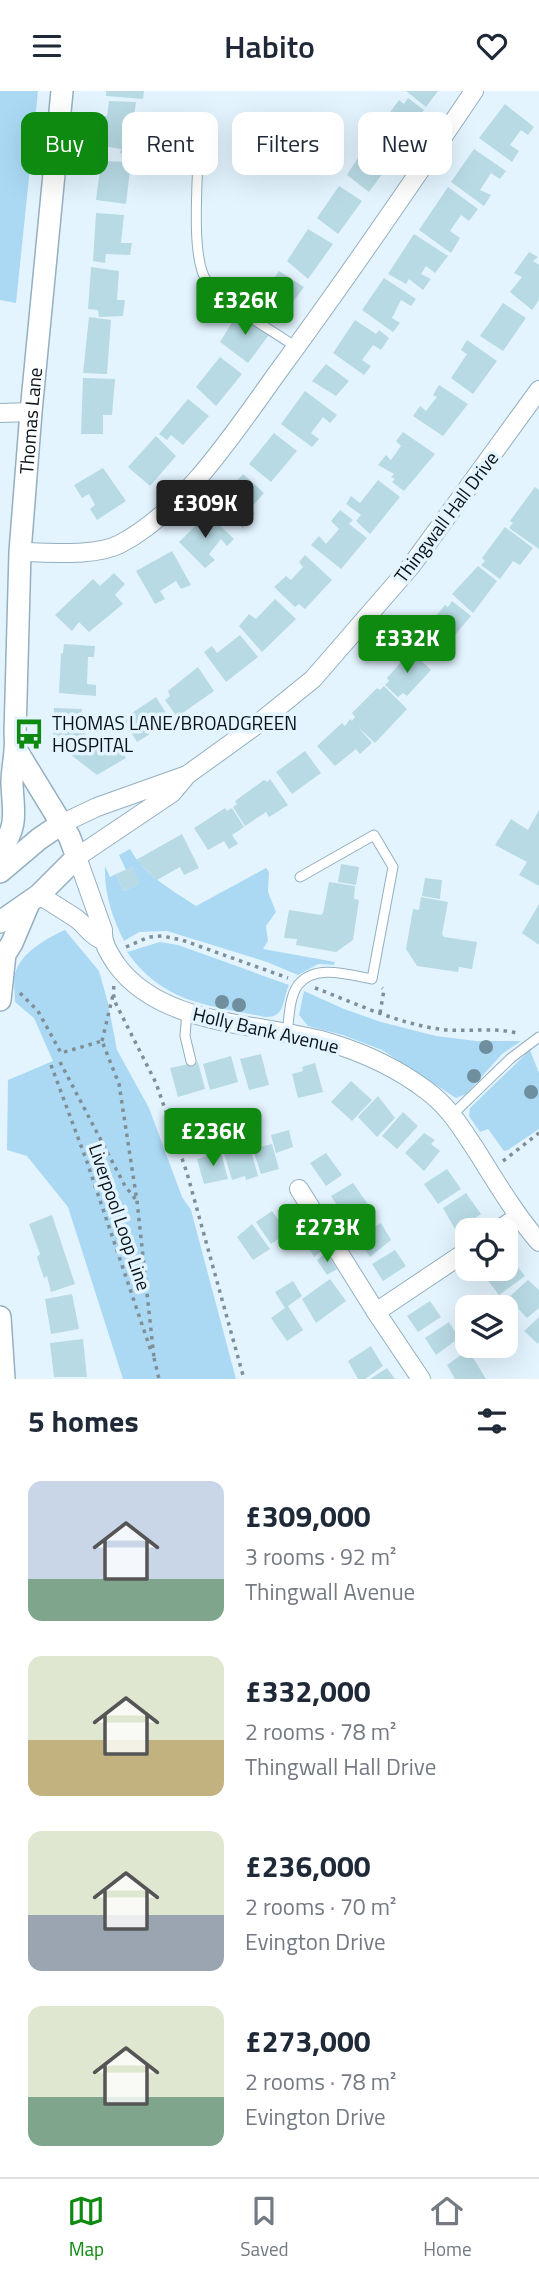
<!DOCTYPE html>
<html lang="en">
<head>
<meta charset="utf-8">
<style>
	body { margin:0; font-family:"Titillium Web",sans-serif; background:#f2f2f3; color:#1f2937; height:100vh; display:flex; flex-direction:column; font-size:26px; white-space:nowrap }
	* { box-sizing:border-box; margin:0 }
	p { font-size:23px; color:#747a83 }
	.icon { flex:none; width:38px; height:38px; fill:none; stroke:currentColor; stroke-width:2; stroke-linecap:round; stroke-linejoin:round }
	.map { position:relative; height:1288px; overflow:hidden }
	.drawer { display:flex; flex-direction:column; background:#fff; flex:1 }
	.drawer>* { flex:none }
	.guide { position:absolute; left:21px; top:21px; width:497px; height:63px; display:flex; gap:14px }
	.buttons { position:absolute; left:455px; top:1127px; display:grid; gap:14px }
	.buttons a { display:grid; place-items:center; width:63px; height:63px; border-radius:14px; background:#fff; box-shadow:0 7px 28px #0002; font-size:35px }
	.price { position:absolute; translate:-50% -60px; padding:0 16px; border-radius:7px; background:#0f8a11; color:#fff; font-size:23px; line-height:46px; filter:drop-shadow(0 2px 4px #0008) }
	.price::after { content:''; position:absolute; left:50%; top:42px; width:21px; height:16px; margin-left:-10px; background:inherit; clip-path:polygon(0 0,100% 0,50% 100%) }
	.price.current { background:#222; color:#fff }
	ul { padding:0; list-style:none }
	li { display:flex; align-items:center; gap:21px; height:175px; padding:0 28px }
	li span { display:grid; place-items:center; flex:none; width:196px; height:140px; border-radius:14px; color:#555 }
	li>.icon { margin-inline-start:auto }
	span .icon { width:84px; height:84px; fill:#fffc; stroke-width:1 }
	li b { font-size:30px }
	h2 { display:flex; justify-content:space-between; align-items:center; height:84px; padding:0 28px; font-size:30px }
	.tag { padding:0 24px; border-radius:14px; background:#fff; box-shadow:0 7px 28px #0002; font-size:24px; line-height:63px }
	.tag.current { background:#0f8a11; color:#fff }
	header { display:flex; justify-content:space-between; align-items:center; height:91px; padding:0 28px; background:#fff; font-size:32px; font-weight:600 }
	.tabs { display:flex; justify-content:space-around; align-items:center; height:98px; border-top:2px solid #e0e1e3; background:#fff; font-size:19px; color:#747a83 }
	.tabs a { display:grid; justify-items:center; gap:4px }
	.tabs .current { color:#0f8a11 }
	.map>svg:first-child { display:block }
	.green { fill:#abd9f4 }
	.building { fill:#b8dae4 }
	.lines { fill:none; stroke-linecap:round; stroke-linejoin:round }
	.service-casing { stroke:#94afbf; stroke-width:11 }
	.minor-casing { stroke:#94afbf; stroke-width:20 }
	.tertiary-casing { stroke:#94afbf; stroke-width:24 }
	.path { stroke:#808e96; stroke-width:3.5; stroke-dasharray:3.5 5; stroke-linecap:butt }
	.service { stroke:#fff; stroke-width:9 }
	.minor { stroke:#fff; stroke-width:18 }
	.tertiary { stroke:#fff; stroke-width:21 }
	.tree { fill:#6f8e9e }
	.labels { text-anchor:middle; stroke-width:7; stroke-linejoin:round; paint-order:stroke }
	.street-label { font-size:19px; fill:#081218; stroke:#e3f4ff }
	.poi-label { font-size:19px; fill:#081218; stroke:#e3f4ff; text-anchor:start }
</style>
</head>
<body>
<header><svg class="icon" aria-label="menu" viewBox="0 0 24 24"><path d="M4 6h16M4 12h16M4 18h16"/></svg>Habito<svg class="icon" aria-label="heart" viewBox="0 0 24 24"><path d="M12 20l-8-8c-3-5 5-10 8-4 3-6 11-1 8 4z"/></svg></header>
<div class="map">
<svg width="539" height="1288" viewBox="0 0 539 1288">
	<rect width="100%" height="100%" fill="#e3f4ff"/>
	<g class="green">
		<polygon points="0,0 38,0 16,212 0,209"/>
		<path d="M130 758C144 784 172 799 196 815L266 777 269 781 268 801 276 821 266 835 268 850 263 858 335 871 334 874 318 873 298 884 267 871 167 840 139 841 124 850C112 826 104 802 105 775L110 786 116 783 124 800 139 793 132 776 126 779 119 764Z"/>
		<path d="M65 839 99 880 108 912 117 959 149 1017 182 1106 191 1119 236 1288H123L68 1116 27 1065 7 1059 8 989 53 970 34 927 15 911C15 903 13 891 15 883 20 862 47 847 65 839Z"/>
		<path d="M160 851 178 854 289 894C282 909 286 927 265 926 208 914 164 913 127 861Z"/>
		<polygon points="304,900 344,918 381,931 436,945 476,950 521,950 502,963 466,1003 456,1007 382,959 343,944 308,935 299,924"/>
		<polygon points="530,959 539,982 539,1038 508,1059 504,1060 488,1038 480,1041 469,1025 470,1017"/>
	</g>
	<g class="building">
		<polygon points="106,0 144,0 143,8 106,5"/>
		<polygon points="406,0 438,0 426,16"/>
		<polygon points="408,7 424,19 398,58 375,42 399,9 404,13"/>
		<polygon points="109,10 136,11 132,39 142,40 139,64 120,62 121,58 103,55 104,25 107,25"/>
		<polygon points="505,13 534,36 528,44 521,39 510,54 519,60 512,71 479,47"/>
		<polygon points="368,51 393,68 369,101 347,84"/>
		<polygon points="474,58 506,80 500,88 491,82 480,99 491,104 484,115 451,91"/>
		<polygon points="101,70 131,71 126,113 96,109"/>
		<polygon points="339,95 362,110 338,143 317,127"/>
		<polygon points="448,96 478,118 469,130 461,124 450,140 460,147 451,162 419,139"/>
		<polygon points="96,122 124,124 121,152 132,152 130,164 106,163 105,172 93,170"/>
		<polygon points="308,138 333,153 308,188 287,170"/>
		<polygon points="414,143 448,165 435,182 426,175 421,183 431,188 423,199 409,188 406,193 388,183"/>
		<polygon points="529,161 538,166 533,170 539,174 539,209 532,219 510,201 522,186 514,182"/>
		<polygon points="91,176 119,180 117,209 125,209 123,225 99,226 98,219 88,218"/>
		<polygon points="279,180 304,196 279,229 257,213"/>
		<polygon points="384,187 416,208 411,215 401,209 392,227 400,232 393,241 362,219"/>
		<polygon points="503,212 526,227 503,260 480,245"/>
		<polygon points="239,220 271,241 248,272 220,251"/>
		<polygon points="89,226 111,229 107,283 83,282"/>
		<polygon points="355,229 376,243 379,239 389,247 381,259 373,254 362,269 371,275 364,284 333,262"/>
		<polygon points="467,249 497,270 473,303 451,287 467,263 461,259"/>
		<polygon points="220,266 242,283 216,315 196,296"/>
		<polygon points="326,273 349,290 336,305 312,290"/>
		<polygon points="83,287 115,288 112,324 103,324 103,343 81,343"/>
		<polygon points="439,294 468,313 443,345 413,325 420,315 426,320 437,306 433,304"/>
		<polygon points="305,300 337,324 330,332 323,326 311,342 319,348 312,356 281,333"/>
		<polygon points="188,308 209,325 183,354 171,344 167,349 159,343"/>
		<polygon points="403,341 435,363 404,400 392,391 395,388 391,386 394,383 378,374 386,364 391,369 401,355 396,350"/>
		<polygon points="274,342 297,360 271,391 249,373"/>
		<polygon points="156,345 176,365 150,395 128,376"/>
		<polygon points="103,377 126,410 97,429 90,418 95,414 89,403 82,407 74,394"/>
		<polygon points="243,383 264,402 250,418 255,422 243,437 216,413"/>
		<polygon points="378,389 400,406 370,443 356,430 361,424 346,413 351,405 360,412"/>
		<polygon points="535,396 539,399 539,458 509,437 513,432 510,430"/>
		<polygon points="340,419 353,429 349,433 367,447 341,478 311,454 319,445 326,453 339,438 331,430"/>
		<polygon points="208,423 234,448 227,455 221,448 209,463 215,469 205,477 179,451"/>
		<polygon points="505,436 533,457 520,474 513,470 500,488 481,474 485,470 482,467"/>
		<polygon points="172,460 191,494 181,498 176,490 160,500 165,508 155,513 136,480"/>
		<polygon points="305,464 332,489 305,518 299,513 295,516 274,496 286,485 291,489 303,476 299,471"/>
		<polygon points="478,475 497,490 473,522 452,503"/>
		<polygon points="114,482 125,493 115,504 123,513 89,541 79,531 72,540 55,524 93,488 100,495"/>
		<polygon points="275,508 296,528 262,561 239,535 249,523 256,528"/>
		<polygon points="452,510 471,525 442,559 422,542 445,514 448,516"/>
		<polygon points="240,544 258,566 226,591 204,561 212,555 217,562"/>
		<polygon points="64,553 95,555 94,566 88,566 87,593 96,594 96,605 59,602 61,563 63,562"/>
		<polygon points="411,560 431,579 407,605 403,602 398,606 385,594 389,590 387,587"/>
		<polygon points="198,576 214,600 177,626 165,609 170,605 168,600"/>
		<polygon points="384,595 407,618 375,652 358,636 372,652 360,663 356,658 335,675 317,655 342,632 345,635 350,628 352,630 355,626 352,622 377,597 380,599"/>
		<polygon points="156,606 171,630 137,651 123,628"/>
		<polygon points="54,617 82,618 80,639 100,654 114,646 126,667 97,684 53,650"/>
		<polygon points="305,660 321,682 292,703 276,681"/>
		<polygon points="270,688 288,714 269,726 266,721 245,735 233,716 237,713 235,710 264,689 267,691"/>
		<polygon points="225,717 227,720 232,717 244,736 232,744 238,753 229,758 224,750 208,759 194,737"/>
		<polygon points="539,719 539,795 519,784 527,771 495,754 511,728 528,739"/>
		<polygon points="182,743 199,777 184,784 180,776 157,789 136,769"/>
		<polygon points="341,773 359,776 356,794 338,791"/>
		<polygon points="132,776 140,793 124,800 116,783"/>
		<polygon points="425,787 442,789 440,808 422,805"/>
		<polygon points="329,791 355,795 354,808 359,809 353,849 336,861 296,854 297,848 284,847 289,819 321,824 323,822"/>
		<polygon points="421,806 448,811 442,843 444,846 477,851 472,878 459,876 458,881 417,875 406,858 413,818 419,819"/>
		<polygon points="539,813 539,854 522,842"/>
		<polygon points="261,963 269,994 249,999 240,968"/>
		<polygon points="231,965 238,991 210,999 203,973"/>
		<polygon points="198,971 205,998 178,1006 170,977"/>
		<polygon points="315,972 323,1001 298,1007 292,983 303,980 302,976"/>
		<polygon points="351,990 372,1009 352,1030 331,1011"/>
		<polygon points="378,1005 395,1027 377,1046 358,1026"/>
		<polygon points="403,1021 418,1035 397,1058 382,1045"/>
		<polygon points="289,1039 293,1056 276,1062 271,1044"/>
		<polygon points="424,1042 435,1049 431,1053 440,1060 424,1080 405,1062"/>
		<polygon points="272,1053 279,1078 261,1083 253,1058"/>
		<polygon points="250,1056 258,1085 246,1089 245,1085 232,1089 224,1062"/>
		<polygon points="221,1061 228,1088 204,1093 197,1068"/>
		<polygon points="326,1062 342,1084 326,1095 310,1072"/>
		<polygon points="447,1078 461,1098 438,1113 424,1093"/>
		<polygon points="353,1092 372,1119 350,1134 331,1105"/>
		<polygon points="466,1102 481,1123 456,1140 443,1117"/>
		<polygon points="272,1120 287,1142 271,1153 256,1131"/>
		<polygon points="52,1124 75,1193 51,1201 47,1185 44,1187 37,1166 40,1163 29,1133"/>
		<polygon points="381,1132 391,1149 370,1166 357,1147"/>
		<polygon points="252,1133 270,1158 253,1169 237,1146"/>
		<polygon points="313,1145 323,1159 314,1166 304,1150"/>
		<polygon points="395,1159 406,1175 383,1190 372,1173"/>
		<polygon points="506,1161 525,1185 499,1204 479,1178 506,1178"/>
		<polygon points="326,1162 337,1178 327,1184 317,1169"/>
		<polygon points="330,1188 346,1210 316,1232 302,1208"/>
		<polygon points="528,1189 539,1199 539,1217 527,1227 508,1207"/>
		<polygon points="293,1190 302,1205 288,1215 303,1239 287,1250 271,1227 285,1217 275,1201"/>
		<polygon points="72,1203 79,1238 51,1243 45,1208"/>
		<polygon points="430,1210 441,1226 418,1241 407,1225"/>
		<polygon points="539,1226 539,1251 538,1253 524,1240"/>
		<polygon points="449,1231 459,1247 436,1264 425,1247"/>
		<polygon points="467,1241 467,1255 477,1255 469,1260 486,1288 455,1288 447,1274 468,1259 460,1245"/>
		<polygon points="83,1248 87,1286 54,1286 50,1252"/>
		<polygon points="371,1255 383,1275 365,1288 358,1288 348,1270"/>
		<polygon points="387,1277 395,1288 370,1288"/>
	</g>
	<g class="lines">
		<g class="service-casing">
			<g id="service">
				<path d="M198 62C198 91 190 170 208 192 224 212 273 240 296 256"/>
				<polyline points="187,921 185,945 191,970"/>
				<path d="M287 943C289 929 289 906 298 894 315 872 350 884 372 888L393 776 374 744 300 786"/>
				<polyline points="453,1023 511,967 539,946"/>
			</g>
		</g>
		<g class="minor-casing">
			<g id="minor">
				<path d="M539 299 411 475 313 588 255 635 187 684 172 702 77 766 103 839C102 852 109 862 116 873 162 937 262 931 331 952 364 962 398 978 426 999 449 1016 460 1035 476 1059 496 1091 515 1123 539 1151"/>
				<polyline points="0,322 31,321"/>
				<path d="M20 461C48 461 95 466 120 453 187 418 239 334 283 274 349 184 412 92 474 0"/>
				<polyline points="61,733 97,716 187,684"/>
				<path d="M39 804C52 812 65 820 77 828 87 836 91 845 102 849"/>
				<polyline points="299,1098 376,1221 421,1288"/>
				<polyline points="498,1139 518,1126"/>
				<polyline points="376,1221 467,1160"/>
			</g>
		</g>
		<g class="tertiary-casing">
			<g id="tertiary">
				<path id="s1" d="M0 760C19 733 13 722 12 692 12 675 17 660 15 643L20 461 31 321 62 0"/>
				<polyline points="0,781 39,748 61,733"/>
				<polyline points="0,831 39,804 77,766 69,745 17,660"/>
				<polyline points="0,909 5,863 12,852 29,812"/>
				<polyline points="0,1226 4,1288"/>
			</g>
		</g>
		<g class="path">
			<polyline points="126,856 149,846 162,845 182,849 288,887"/>
			<polyline points="114,895 113,902 116,913 156,992 187,1082 244,1288"/>
			<path d="M315 897C355 912 396 932 439 938 465 942 495 935 520 943"/>
			<polyline points="20,902 38,920 61,962 102,950 119,993 137,1110 154,1267"/>
			<polyline points="380,922 384,899 382,897"/>
			<polyline points="102,950 113,904"/>
			<polyline points="60,971 125,1095 137,1110"/>
			<polyline points="51,974 87,1071 151,1260"/>
			<polyline points="503,1070 539,1042"/>
			<polyline points="154,1267 159,1288"/>
		</g>
		<use href="#service" class="service"/>
		<use href="#minor" class="minor"/>
		<use href="#tertiary" class="tertiary"/>
	</g>
	<g class="tree">
		<circle cx="222" cy="911" r="7"/>
		<circle cx="239" cy="914" r="7"/>
		<circle cx="486" cy="956" r="7"/>
		<circle cx="474" cy="985" r="7"/>
		<circle cx="531" cy="1001" r="7"/>
	</g>
	<defs>
		<g id="bus-bare" transform="scale(2.415)"><path d="M-5-6H5V4H4V6H2V4H-2V6H-4V4H-5ZM-3.5-4V0h7V-4ZM-3.5 1.2v1.5H-2V1.2ZM2 1.2v1.5H3.5V1.2Z" fill="#0f8a11" stroke="#e3f4ff" stroke-width="2.5" paint-order="stroke"/></g>
	</defs>
	<g fill-rule="evenodd">
		<use href="#bus-bare" x="29" y="643"/>
	</g>
	<g class="labels">
		<g class="street-label">
			<text dy="7" stroke="none"><textPath href="#s1" startOffset="434">Thomas Lane</textPath></text>
			<text transform="translate(446 426) rotate(-53)" y="7">Thingwall Hall Drive</text>
			<text transform="translate(266 939) rotate(13)" y="7">Holly Bank Avenue</text>
			<text transform="translate(120 1126) rotate(71)" y="7">Liverpool Loop Line</text>
		</g>
		<g class="poi-label">
			<text x="52" y="639">THOMAS LANE/BROADGREEN<tspan x="52" dy="22">HOSPITAL</tspan></text>
		</g>
	</g>
</svg>
<div class="buttons">
<a><svg class="icon" aria-label="locate" viewBox="0 0 24 24"><circle cx="12" cy="12" r="6"/><path d="M12 2v4M12 18v4M2 12h4M18 12h4"/></svg></a>
<a><svg class="icon" aria-label="layers" viewBox="0 0 24 24"><path d="M12 4l9 5-9 5-9-5zM3 14l9 5 9-5"/></svg></a>
</div>
<b class="price" style="left:245px;top:246px">£326K</b>
<b class="price current" style="left:205px;top:449px">£309K</b>
<b class="price" style="left:407px;top:584px">£332K</b>
<b class="price" style="left:213px;top:1077px">£236K</b>
<b class="price" style="left:327px;top:1173px">£273K</b>
<div class="guide">
<a class="tag current">Buy</a>
<a class="tag">Rent</a>
<a class="tag">Filters</a>
<a class="tag">New</a>
</div>
</div>
<section class="drawer">
<h2>5 homes<svg class="icon" aria-label="filters" viewBox="0 0 24 24"><path d="M4 7h16M4 17h16"/><circle cx="9" cy="7" r="2"/><circle cx="15" cy="17" r="2"/></svg></h2>
<ul>
<li><span style="background:linear-gradient(#c9d6e8 70%,#7fa58c 0)"><svg class="icon" aria-label="home" viewBox="0 0 24 24"><path d="M3 11l9-7 9 7M6 9v11h12V9"/></svg></span><div><b>£309,000</b><p>3 rooms · 92 m²</p><p>Thingwall Avenue</p></div></li>
<li><span style="background:linear-gradient(#dfe7d0 60%,#c2b280 0)"><svg class="icon" aria-label="home" viewBox="0 0 24 24"><path d="M3 11l9-7 9 7M6 9v11h12V9"/></svg></span><div><b>£332,000</b><p>2 rooms · 78 m²</p><p>Thingwall Hall Drive</p></div></li>
<li><span style="background:linear-gradient(#dfe7d0 60%,#9aa5b1 0)"><svg class="icon" aria-label="home" viewBox="0 0 24 24"><path d="M3 11l9-7 9 7M6 9v11h12V9"/></svg></span><div><b>£236,000</b><p>2 rooms · 70 m²</p><p>Evington Drive</p></div></li>
<li><span style="background:linear-gradient(#dfe7d0 65%,#7fa58c 0)"><svg class="icon" aria-label="home" viewBox="0 0 24 24"><path d="M3 11l9-7 9 7M6 9v11h12V9"/></svg></span><div><b>£273,000</b><p>2 rooms · 78 m²</p><p>Evington Drive</p></div></li>
</ul>
</section>
<nav class="tabs">
<a class="current"><svg class="icon" aria-label="map" viewBox="0 0 24 24"><path d="M3 6l6-2 6 2 6-2v14l-6 2-6-2-6 2zM9 4v14M15 6v14"/></svg>Map</a>
<a><svg class="icon" aria-label="saved" viewBox="0 0 24 24"><path d="M7 4h10v16l-5-4-5 4z"/></svg>Saved</a>
<a><svg class="icon" aria-label="home" viewBox="0 0 24 24"><path d="M3 11l9-7 9 7M6 9v11h12V9"/></svg>Home</a>
</nav>
</body>
</html>
